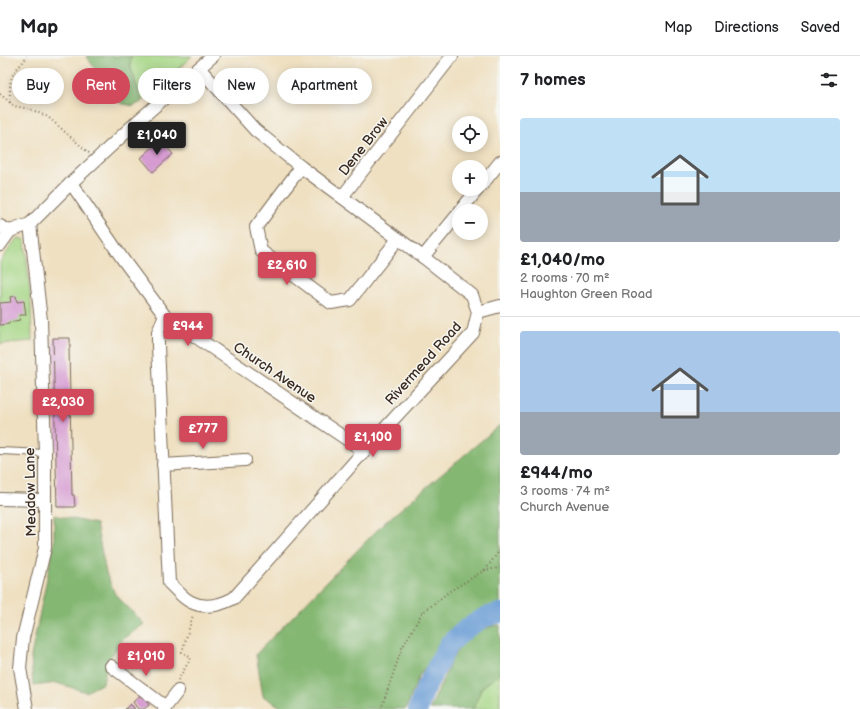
<!DOCTYPE html>
<html lang="en">
<head>
<meta charset="utf-8">
<style>
	body { margin:0; font-family:"Balsamiq Sans",sans-serif; background:#f6f6f6; color:#202124; height:100vh; display:flex; flex-direction:column; font-size:15px; white-space:nowrap }
	* { box-sizing:border-box; margin:0 }
	p { font-size:13px; color:#757577 }
	.icon { flex:none; width:22px; height:22px; fill:none; stroke:currentColor; stroke-width:2; stroke-linecap:round; stroke-linejoin:round }
	.map { position:relative; flex:1; overflow:hidden }
	.sheet { display:flex; flex-direction:column; background:#fff; width:360px }
	.sheet>* { flex:none }
	.hud { position:absolute; left:12px; top:12px; width:380px; height:36px; display:flex; gap:8px }
	.controls { position:absolute; left:452px; top:60px; display:grid; gap:8px }
	.controls a { display:grid; place-items:center; width:36px; height:36px; border-radius:50%; background:#fff; box-shadow:0 2px 10px #0003; font-size:20px }
	.price { position:absolute; translate:-50% -34px; padding:0 9px; border-radius:4px; background:#d1495b; color:#fff; font-size:13px; line-height:26px; filter:drop-shadow(0 1px 2px #0008) }
	.price::after { content:''; position:absolute; left:50%; top:24px; width:12px; height:9px; margin-left:-6px; background:inherit; clip-path:polygon(0 0,100% 0,50% 100%) }
	.price.current { background:#222; color:#fff }
	ul { padding:0; list-style:none }
	li { display:grid; align-content:center; gap:8px; height:212px; padding:0 20px }
	li+li { border-top:1px solid #e0e0e0 }
	li span { display:grid; place-items:center; height:124px; border-radius:4px; color:#555 }
	li>.icon { margin-inline-start:auto }
	span .icon { width:72px; height:72px; fill:#fffc; stroke-width:1 }
	li b { font-size:17px }
	h2 { display:flex; justify-content:space-between; align-items:center; height:48px; padding:0 20px; font-size:17px }
	.tag { padding:0 14px; border-radius:18px; background:#fff; box-shadow:0 2px 10px #0003; font-size:14px; line-height:36px }
	.tag.current { background:#d1495b; color:#fff }
	header { display:flex; align-items:center; gap:24px; box-sizing:border-box; height:56px; padding:0 20px; background:#fff; border-bottom:1px solid #e0e0e0 }
	header strong { font-size:19px }
	nav { display:flex; gap:22px; margin-inline-start:auto; font-size:14px }
	main { display:flex; flex:1; min-height:0 }
	.map>svg:first-child { display:block }
	.green { fill:#a5d684; stroke:#708051 }
	.forest { fill:#84b772; stroke:#607048 }
	.lines { fill:none; stroke-linecap:round; stroke-linejoin:round }
	.river { stroke:#6b9dd5; stroke-width:20 }
	.building { fill:#d69bd1 }
	.lane-casing { stroke:#7a6a57; stroke-width:8 }
	.street-casing { stroke:#7a6a57; stroke-width:14 }
	.path { stroke:#7a6a57; stroke-width:2; stroke-dasharray:1 3; stroke-linecap:butt }
	.lane { stroke:#fff; stroke-width:6 }
	.street { stroke:#fff; stroke-width:12 }
	.labels { text-anchor:middle; stroke-width:3; stroke-linejoin:round; paint-order:stroke }
	.street-label { font-size:14px; fill:#3b2a1e; stroke:#f6f6f2 }
</style>
</head>
<body>
<header>
<strong>Map</strong>
<nav><a>Map</a><a>Directions</a><a>Saved</a></nav>
</header>
<main>
<div class="map">
<svg width="500" height="653" viewBox="0 0 500 653">
	<rect width="100%" height="100%" fill="#f6f6f2"/>
	<filter id="ink" filterUnits="userSpaceOnUse"><feTurbulence type="fractalNoise" baseFrequency=".025" numOctaves="2"/><feDisplacementMap in="SourceGraphic" scale="8" xChannelSelector="R" yChannelSelector="G"/><feConvolveMatrix kernelMatrix="1 2 1 2 8 2 1 2 1" color-interpolation-filters="sRGB"/></filter>
	<filter id="wash" filterUnits="userSpaceOnUse"><feTurbulence type="fractalNoise" baseFrequency=".012" numOctaves="4" result="noise"/><feDisplacementMap in="SourceGraphic" scale="16" xChannelSelector="R" yChannelSelector="G"/><feGaussianBlur stdDeviation="0.9" result="paint"/><feColorMatrix in="noise" values="0 0 0 0 0 0 0 0 0 0 0 0 0 0 0 0 0 1.4 0 .05"/><feComposite in="paint" operator="in"/></filter>
	<g filter="url(#wash)">
		<rect width="100%" height="100%" fill="#efe0c1"/>
		<g class="green">
			<polygon points="131,0 192,0 142,46 130,9"/>
			<polygon points="17,182 25,184 31,249 32,285 0,288 0,206"/>
			<polygon points="500,618 500,653 473,653 482,631"/>
		</g>
		<g class="forest">
			<polygon points="86,0 131,0 130,9 142,46 133,50 120,47"/>
			<polygon points="500,369 500,506 498,508 500,508 500,552 483,554 463,565 444,586 419,620 406,653 284,653 263,640 256,598 383,468"/>
			<polygon points="54,459 96,468 106,517 115,538 144,568 122,584 107,606 103,627 86,636 57,627 33,630 31,600 54,488"/>
			<polygon points="500,569 500,618 482,631 473,653 430,653 452,603 463,586 476,576 492,570"/>
		</g>
		<g class="lines">
			<polyline class="river" points="418,653 426,631 449,588 467,572 485,561 500,557"/>
		</g>
		<g id="blocks">
			<g class="building">
				<polygon points="160,84 173,98 153,116 141,102"/>
				<polygon points="16,240 17,246 24,245 26,259 19,259 20,264 9,266 9,268 0,269 0,247 11,246 10,241"/>
				<polygon points="53,282 70,282 70,292 69,292 72,439 74,439 75,451 57,451"/>
				<polygon points="142,638 146,643 145,644 149,649 144,653 138,653 133,646"/>
				<polygon points="130,648 135,653 125,653"/>
			</g>
		</g>
	</g>
	<g filter="url(#ink)">
		<use href="#blocks" fill-opacity="0" stroke="#7a6a57" stroke-width="1"/>
		<g class="lines">
			<g class="lane-casing">
				<polyline id="lane" points="0,395 45,397"/>
			</g>
			<g class="street-casing">
				<g id="street">
					<polyline points="301,111 256,171 261,195 331,247 350,244 398,183"/>
					<polyline points="71,127 124,205 165,260 364,395"/>
					<polyline points="481,130 500,106"/>
					<polyline points="342,141 452,0"/>
					<polyline points="460,155 478,133"/>
					<polyline points="0,170 10,175 30,168 71,127 139,64 213,0"/>
					<polyline points="0,189 10,175"/>
					<polyline points="423,201 459,157"/>
					<polyline points="478,256 500,250"/>
					<path d="M165 260 158 276V290L169 527C176 533 182 542 191 546 205 553 221 549 234 542L364 395 473 277 478 256 472 239 423 201 301 111 255 74 199 12"/>
					<polyline points="163,409 245,404"/>
					<polyline points="0,443 44,444"/>
					<polyline points="111,610 166,651"/>
					<polyline points="27,653 20,612 23,582 45,492 45,397 41,264 30,168"/>
					<polyline points="164,653 178,635"/>
				</g>
			</g>
			<g class="path">
				<polyline points="0,38 14,50 30,53 48,61 89,97"/>
				<path d="M10 47C10 40 9 27 12 21 15 13 23 8 27 0"/>
				<polyline points="485,514 500,494"/>
				<polyline points="178,624 191,602 182,596 193,559"/>
				<polyline points="381,653 383,647 402,592 422,557 450,535 485,514 500,512"/>
			</g>
			<use href="#lane" class="lane"/>
			<use href="#street" class="street"/>
		</g>
	</g>
	<g class="labels">
		<g class="street-label">
			<text transform="translate(363 90) rotate(-52)" y="5">Dene Brow</text>
			<text transform="translate(423 307) rotate(-48)" y="5">Rivermead Road</text>
			<text transform="translate(275 316) rotate(34)" y="5">Church Avenue</text>
			<text transform="translate(30 436) rotate(-91)" y="5">Meadow Lane</text>
		</g>
	</g>
</svg>
<div class="controls">
<a><svg class="icon" aria-label="locate" viewBox="0 0 24 24"><circle cx="12" cy="12" r="6"/><path d="M12 2v4M12 18v4M2 12h4M18 12h4"/></svg></a>
<a>+</a>
<a>−</a>
</div>
<b class="price current" style="left:157px;top:100px">£1,040</b>
<b class="price" style="left:287px;top:230px">£2,610</b>
<b class="price" style="left:188px;top:291px">£944</b>
<b class="price" style="left:63px;top:367px">£2,030</b>
<b class="price" style="left:203px;top:394px">£777</b>
<b class="price" style="left:373px;top:402px">£1,100</b>
<b class="price" style="left:146px;top:621px">£1,010</b>
<div class="hud">
<a class="tag">Buy</a>
<a class="tag current">Rent</a>
<a class="tag">Filters</a>
<a class="tag">New</a>
<a class="tag">Apartment</a>
</div>
</div>
<section class="sheet">
<h2>7 homes<svg class="icon" aria-label="filters" viewBox="0 0 24 24"><path d="M4 7h16M4 17h16"/><circle cx="9" cy="7" r="2"/><circle cx="15" cy="17" r="2"/></svg></h2>
<ul>
<li><span style="background:linear-gradient(#bfe0f5 60%,#9aa5b1 0)"><svg class="icon" aria-label="home" viewBox="0 0 24 24"><path d="M3 11l9-7 9 7M6 9v11h12V9"/></svg></span><div><b>£1,040/mo</b><p>2 rooms · 70 m²</p><p>Haughton Green Road</p></div></li>
<li><span style="background:linear-gradient(#a9c7e8 65%,#9aa5b1 0)"><svg class="icon" aria-label="home" viewBox="0 0 24 24"><path d="M3 11l9-7 9 7M6 9v11h12V9"/></svg></span><div><b>£944/mo</b><p>3 rooms · 74 m²</p><p>Church Avenue</p></div></li>
</ul>
</section>
</main>
</body>
</html>
